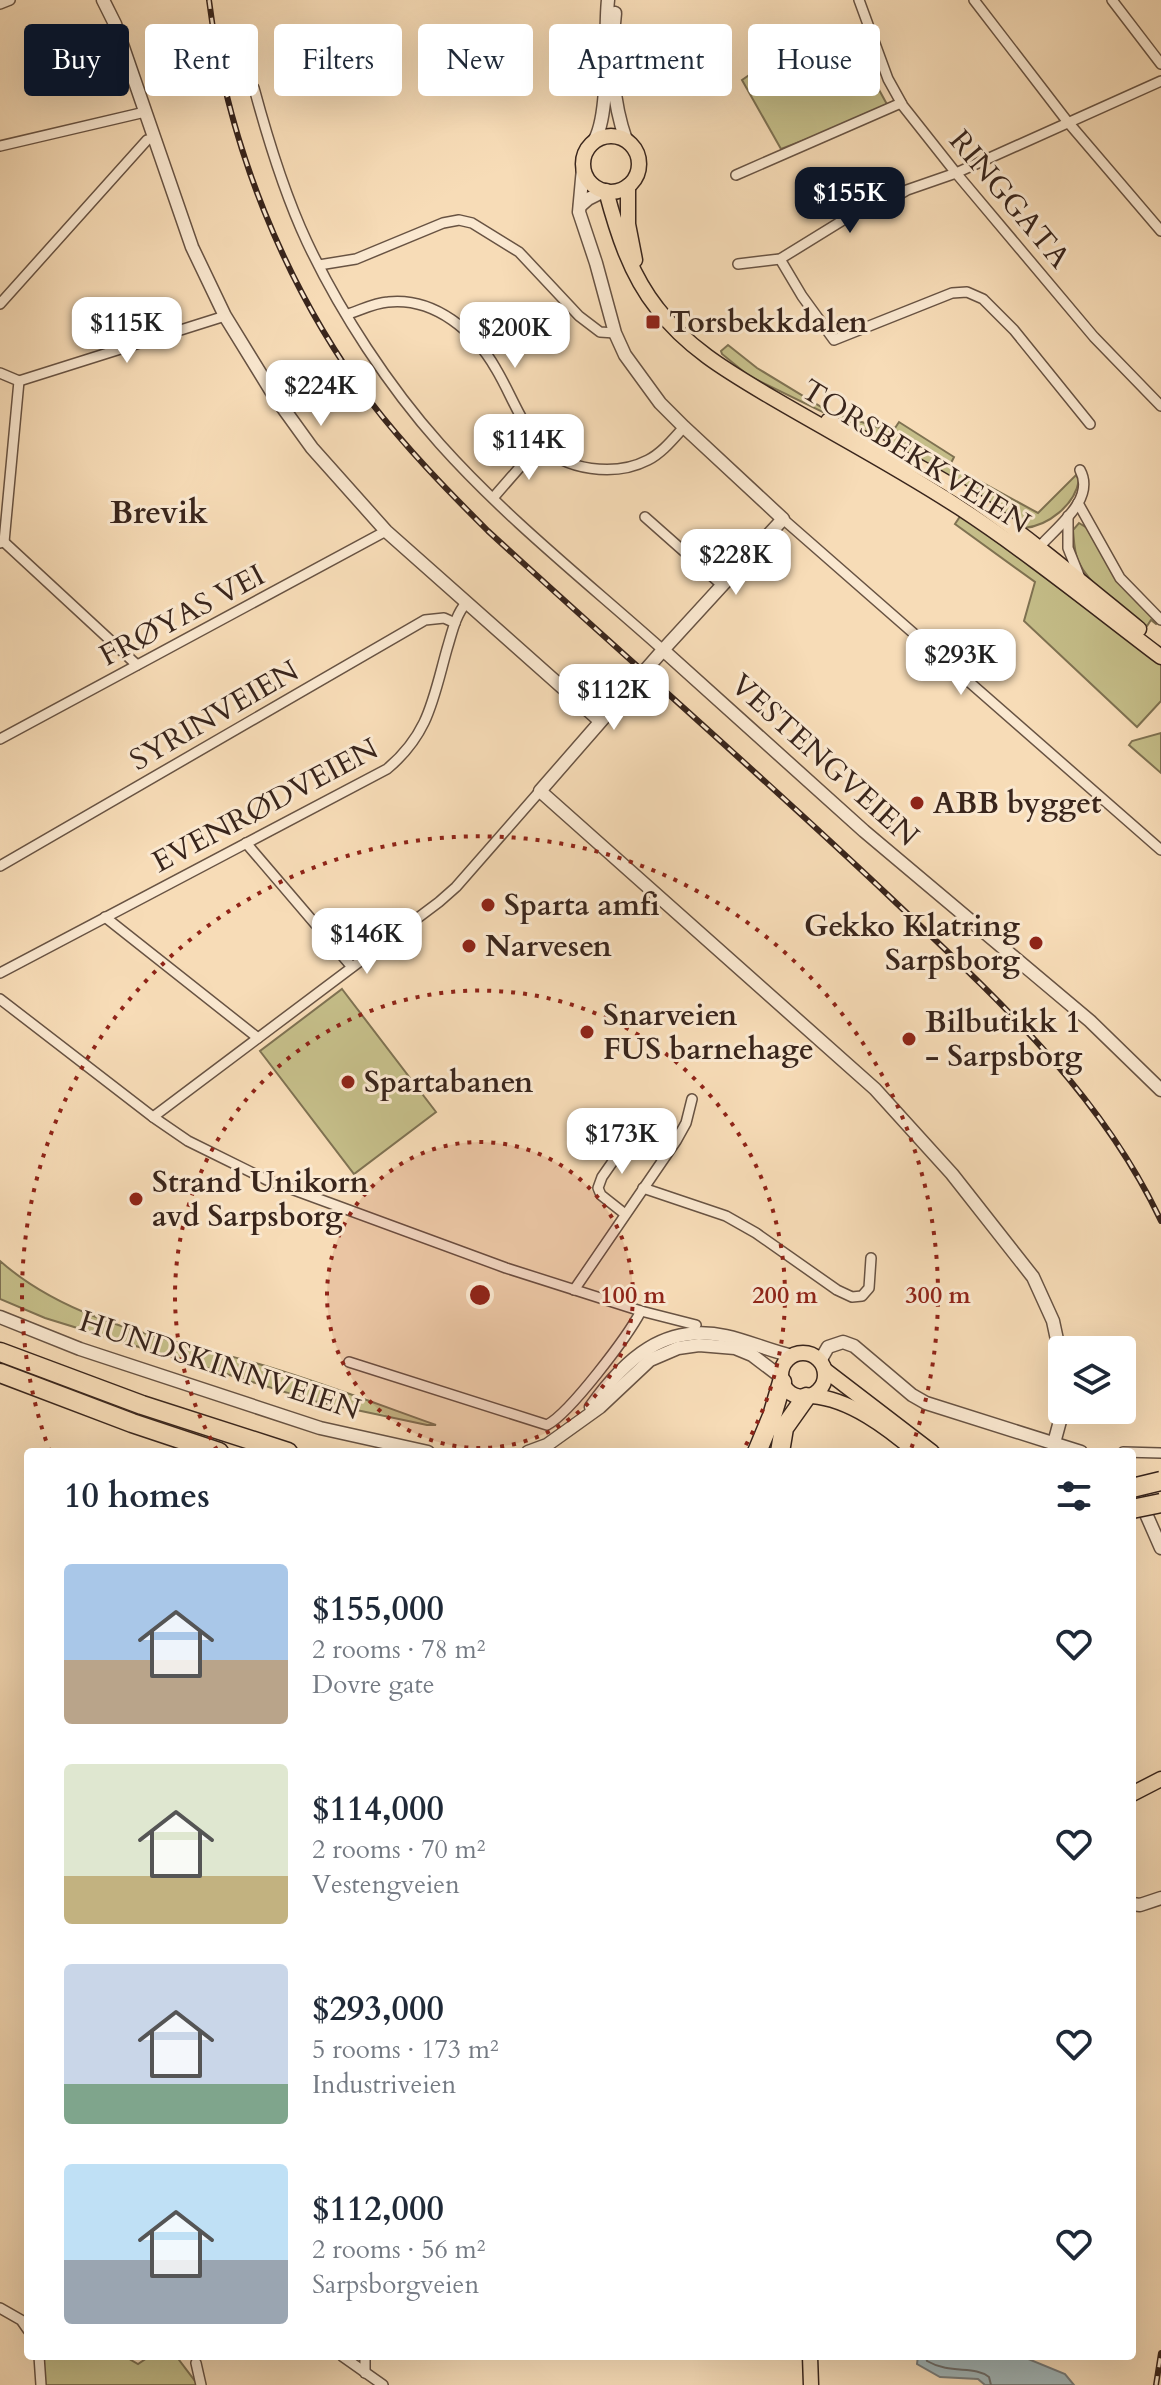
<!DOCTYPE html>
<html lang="en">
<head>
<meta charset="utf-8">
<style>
	body { margin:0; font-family:Cardo,serif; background:#f6f6f7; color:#1f2937; height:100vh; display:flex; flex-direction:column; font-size:30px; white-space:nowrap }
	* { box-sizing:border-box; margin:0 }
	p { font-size:26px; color:#747a83 }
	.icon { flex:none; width:44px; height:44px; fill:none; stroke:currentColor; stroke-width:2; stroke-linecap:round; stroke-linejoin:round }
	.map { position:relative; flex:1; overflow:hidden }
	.drawer { position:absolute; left:24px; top:1448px; width:1112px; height:912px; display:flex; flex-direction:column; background:#fff; border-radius:8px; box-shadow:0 8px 32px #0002 }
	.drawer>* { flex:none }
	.banner { position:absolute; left:24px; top:24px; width:1114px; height:72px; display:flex; gap:16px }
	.buttons { position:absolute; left:1048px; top:1336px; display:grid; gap:16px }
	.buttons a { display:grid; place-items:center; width:88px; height:88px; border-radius:8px; background:#fff; box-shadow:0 8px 32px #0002; font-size:40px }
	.price { position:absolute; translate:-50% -68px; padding:0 18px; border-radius:16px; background:#fff; color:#222; font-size:26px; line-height:52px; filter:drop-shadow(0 2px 4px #0008) }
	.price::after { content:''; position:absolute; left:50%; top:48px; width:24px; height:18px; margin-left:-12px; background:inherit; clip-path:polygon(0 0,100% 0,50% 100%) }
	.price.current { background:#111827; color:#fff }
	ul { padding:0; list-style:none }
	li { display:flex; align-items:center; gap:24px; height:200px; padding:0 40px }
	li span { display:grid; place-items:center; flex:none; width:224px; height:160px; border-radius:8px; color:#555 }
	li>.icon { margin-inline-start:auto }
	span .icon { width:96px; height:96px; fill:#fffc; stroke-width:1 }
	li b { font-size:34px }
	h2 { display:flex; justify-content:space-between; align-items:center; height:96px; padding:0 40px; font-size:34px }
	.pill { padding:0 28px; border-radius:8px; background:#fff; box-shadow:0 8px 32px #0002; font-size:28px; line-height:72px }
	.pill.current { background:#111827; color:#fff }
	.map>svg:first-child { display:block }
	.green { fill:#c5be89; stroke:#7f7252; stroke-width:2 }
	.water { fill:#a3b8ba; stroke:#797d7b; stroke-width:2 }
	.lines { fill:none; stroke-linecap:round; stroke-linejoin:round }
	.shore { stroke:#6e6e6b; stroke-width:2 }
	.minor-casing { stroke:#685343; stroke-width:12 }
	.tertiary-casing { stroke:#685343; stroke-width:15 }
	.primary-casing { stroke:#39251c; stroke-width:17 }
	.motorway-casing { stroke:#39251c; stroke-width:21 }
	.minor { stroke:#fae8d0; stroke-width:9 }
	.tertiary { stroke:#fae8d0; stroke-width:12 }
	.primary { stroke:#f7dcb7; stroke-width:14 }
	.motorway { stroke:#f7dcb7; stroke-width:18 }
	.rail-casing { stroke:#39251c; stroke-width:6 }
	.rail { stroke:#fae8d0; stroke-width:3; stroke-dasharray:9; stroke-linecap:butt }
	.motorway-bridge-casing { stroke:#39251c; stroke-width:21; stroke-linecap:butt }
	.motorway-bridge { stroke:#f7dcb7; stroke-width:18 }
	.ring { fill:none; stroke:#8f2418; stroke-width:4; stroke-dasharray:4 8 }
	.poi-dot { fill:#8f2418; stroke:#fae8d0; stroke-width:3 }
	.labels { text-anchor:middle; stroke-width:6; stroke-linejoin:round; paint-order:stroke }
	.street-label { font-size:30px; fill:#39251c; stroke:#fae8d0 }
	.poi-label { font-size:30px; font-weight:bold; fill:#39251c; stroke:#fae8d0; text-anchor:start }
	.neighbourhood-label { font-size:32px; font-weight:bold; fill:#39251c; stroke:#fae8d0 }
	.centre { fill:#8f2418; stroke:#fae8d0; stroke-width:4 }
	.ring-label { font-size:24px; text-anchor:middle; font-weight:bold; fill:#8f2418; stroke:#fae8d0; stroke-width:6; stroke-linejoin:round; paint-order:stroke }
</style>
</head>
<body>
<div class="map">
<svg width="1161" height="2385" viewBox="0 0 1161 2385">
	<rect width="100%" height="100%" fill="#f7dcb7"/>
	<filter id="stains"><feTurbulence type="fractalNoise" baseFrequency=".0025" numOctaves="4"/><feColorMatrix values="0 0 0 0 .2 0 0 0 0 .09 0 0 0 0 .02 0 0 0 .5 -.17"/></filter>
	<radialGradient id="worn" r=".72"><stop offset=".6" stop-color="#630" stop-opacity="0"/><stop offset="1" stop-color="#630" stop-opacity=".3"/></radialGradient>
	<g class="green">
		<polygon points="804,37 811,55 855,46 889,108 781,149 742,80"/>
		<path d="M728 345 757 368 828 411 880 428 883 423 895 428 899 422 954 457 950 465 1038 513 1076 475 1079 480C1075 505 1048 526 1024 528L903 451 749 376 722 354 721 351Z"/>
		<polygon points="961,515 1161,664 1161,701 1137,727 1024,621 1035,582 955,524"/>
		<path d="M1079 523 1087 528C1109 565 1125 593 1159 621L1156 624 1151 620 1147 626C1123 609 1091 588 1078 561 1074 551 1074 540 1073 530Z"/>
		<polygon points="1161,733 1161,773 1129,745 1132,741"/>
		<polygon points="342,989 436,1112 354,1174 260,1051"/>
		<path d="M0 1261C75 1327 177 1339 269 1367 325 1384 380 1405 436 1425H427L314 1401 45 1318 0 1299Z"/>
		<polygon points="39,2356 124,2356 138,2364 150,2356 176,2356 198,2385 41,2385"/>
	</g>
	<polygon class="water" points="918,2356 1021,2356 1065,2374 1074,2385 985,2385 978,2379 940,2377 917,2364"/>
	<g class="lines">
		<path class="shore" d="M926 2356 927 2361C951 2375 974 2365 989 2377L991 2385"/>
		<g class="minor-casing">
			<g id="minor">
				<polyline points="859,0 888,79 903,106 956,173 1094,337 1161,406"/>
				<polyline points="974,0 1067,121 1161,231"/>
				<polyline points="1112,0 1161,64"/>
				<polyline points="0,4 10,0"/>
				<path d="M254 88C268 140 284 193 307 242 340 312 389 387 440 444 507 519 588 583 663 650"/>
				<polyline points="0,146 145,112"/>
				<polyline points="736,175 901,103"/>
				<polyline points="780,259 802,296 834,340 952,293 967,292 983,299 1014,330 1090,424"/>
				<polyline points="738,264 780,259 853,214 883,204 907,190 956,173 1161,81"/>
				<polyline points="319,265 356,259 443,223 459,220 472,223 519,252 579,316 600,332 615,333"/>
				<polyline points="0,304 147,140"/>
				<path d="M348 314C361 310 374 303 388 302 435 297 475 332 496 369 511 394 520 422 539 443 565 471 615 477 648 460 662 453 673 439 684 427"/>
				<polyline points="0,373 19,381 4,542 0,543"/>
				<polyline points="19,381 225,316"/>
				<polyline points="493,498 540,444"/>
				<polyline points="1078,503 1120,578 1161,620"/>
				<polyline points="1068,516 1068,548 1080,578"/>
				<polyline points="645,517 723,586"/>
				<polyline points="783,519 1161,850"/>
				<polyline points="4,542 137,665"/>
				<path d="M1035 552C1052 530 1097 501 1080 470"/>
				<polyline points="0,739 386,531"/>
				<polyline points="246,843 352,967"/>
				<polyline points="0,866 425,620 444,618 455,623"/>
				<polyline points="105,917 258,1038"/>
				<path d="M0 973 387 769C429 734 433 699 447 649 452 633 455 616 466 603"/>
				<polyline points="0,999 153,1117 188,1141 267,1180 506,1268 641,1311 696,1325"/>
				<polyline points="153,1117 439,902 456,887 540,791"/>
				<polyline points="643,1188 726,1216 756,1233 837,1290 852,1297 862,1296 869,1288 871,1258"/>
				<polyline points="625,1214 601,1195 598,1188 602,1177 630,1137"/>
				<polyline points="574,1290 676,1141 686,1123 692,1099"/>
				<path d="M349 1362 547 1425C570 1413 628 1336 641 1311"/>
				<polyline points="1123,1452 1161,1453"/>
				<polyline points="0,2308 21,2320 28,2330"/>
				<polyline points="39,2356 41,2385"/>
				<polyline points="342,2356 383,2385"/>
				<polyline points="365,2356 365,2373"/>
				<polyline points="196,2363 201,2385"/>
			</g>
		</g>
		<g class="tertiary-casing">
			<g id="tertiary">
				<polyline points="103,0 115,24 192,247 225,316 273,394 312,448 386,531 600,721"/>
				<path d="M615 13C610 55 612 100 626 140"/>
				<path d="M593 143C611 116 604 36 608 0"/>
				<polyline points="583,168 579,212 596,263 615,333 625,355 660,403 684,427 783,519 663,650 540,791 875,1089 952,1174 1033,1277 1053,1321 1062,1363"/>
				<polyline points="580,206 588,199 604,191"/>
				<polyline points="663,650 864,831 1090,1021 1161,1090"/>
				<polyline points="0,1317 80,1349 320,1428 428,1452"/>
				<polyline points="820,1361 828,1347 843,1342 854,1346 912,1395 926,1403 1081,1452"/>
				<path d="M591 1407C625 1359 664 1323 726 1336 749 1341 770 1351 793 1356"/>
				<polyline points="1054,1443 1063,1410"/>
				<polyline points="528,1452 547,1445 600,1407 650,1360 678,1348 699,1345 735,1348 752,1355 781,1377"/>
				<polyline points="1132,1482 1161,1548"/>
				<polyline points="1132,1904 1140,1905 1161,1898"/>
			</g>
		</g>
		<g class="primary-casing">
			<g id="primary">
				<circle cx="611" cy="164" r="28"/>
				<polyline points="628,186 628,224 635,260"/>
				<path d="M606 191C617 232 630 274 657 308 687 348 729 372 771 397 834 434 899 468 960 508 1030 554 1095 607 1161 657"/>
				<path d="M828 421C878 446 929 469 974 500 1032 540 1085 585 1139 629"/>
				<circle cx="803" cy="1375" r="22"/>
				<polyline points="825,1370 932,1452"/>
				<path d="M812 1396C850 1399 888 1428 916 1452"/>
				<polyline points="1132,1794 1161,1779"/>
				<polyline points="810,2356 811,2385"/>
			</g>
		</g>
		<g class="motorway-casing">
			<g id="motorway">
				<polyline points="0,1352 142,1405 288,1452"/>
				<polyline points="0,1373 132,1423 219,1452"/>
				<polyline points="757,1452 772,1416 782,1382"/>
				<polyline points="780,1452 784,1428 806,1397"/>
			</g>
		</g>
		<use href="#minor" class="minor"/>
		<use href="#tertiary" class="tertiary"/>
		<use href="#primary" class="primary"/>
		<use href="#motorway" class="motorway"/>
		<g class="rail-casing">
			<g id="rail">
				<path d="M209 0C227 142 284 286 370 401 406 448 447 490 488 531 622 654 759 773 891 898 993 995 1100 1091 1161 1221"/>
				<polyline points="1156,2385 1161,2353"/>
			</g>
		</g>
		<use href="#rail" class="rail"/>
		<g class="motorway-bridge-casing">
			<g id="motorway-bridge">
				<polyline points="1132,1488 1161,1481"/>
				<polyline points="1132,1509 1161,1503"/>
			</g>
		</g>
		<use href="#motorway-bridge" class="motorway-bridge"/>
	</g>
	<circle cx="480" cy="1295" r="153" fill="#8f2418" fill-opacity=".12"/>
	<g class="ring">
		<circle cx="480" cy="1295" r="153"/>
		<path d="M217 1450A305 305 0 1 1 743 1450"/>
		<path d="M50 1452A458 458 0 1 1 910 1452"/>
	</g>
	<g class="poi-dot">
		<rect x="645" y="314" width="16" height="16" rx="4"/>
		<circle cx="917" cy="803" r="8"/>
		<circle cx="488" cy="905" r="8"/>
		<circle cx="1036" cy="943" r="8"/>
		<circle cx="469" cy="946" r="8"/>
		<circle cx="587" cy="1032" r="8"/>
		<circle cx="909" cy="1039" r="8"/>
		<circle cx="348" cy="1082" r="8"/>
		<circle cx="136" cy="1199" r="8"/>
	</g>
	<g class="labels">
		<g class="street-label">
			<text transform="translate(1010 199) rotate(50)" y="10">RINGGATA</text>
			<text transform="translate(916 456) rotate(32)" y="10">TORSBEKKVEIEN</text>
			<text transform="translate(182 615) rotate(-28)" y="10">FRØYAS VEI</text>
			<text transform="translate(214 715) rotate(-30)" y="10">SYRINVEIEN</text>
			<text transform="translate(825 760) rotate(42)" y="10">VESTENGVEIEN</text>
			<text transform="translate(265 805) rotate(-28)" y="10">EVENRØDVEIEN</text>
			<text transform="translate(220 1365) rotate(18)" y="10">HUNDSKINNVEIEN</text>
		</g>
		<g class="poi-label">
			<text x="669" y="332">Torsbekkdalen</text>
			<text x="933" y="813">ABB bygget</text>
			<text x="504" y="915">Sparta amfi</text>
			<text x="1020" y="936" text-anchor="end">Gekko Klatring<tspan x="1020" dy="34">Sarpsborg</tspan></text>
			<text x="485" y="956">Narvesen</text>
			<text x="603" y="1025">Snarveien<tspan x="603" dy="34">FUS barnehage</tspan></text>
			<text x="925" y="1032">Bilbutikk 1<tspan x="925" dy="34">- Sarpsborg</tspan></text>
			<text x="364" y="1092">Spartabanen</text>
			<text x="152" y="1192">Strand Unikorn<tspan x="152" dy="34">avd Sarpsborg</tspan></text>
		</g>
		<g class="neighbourhood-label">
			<text x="159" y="523">Brevik</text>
		</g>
	</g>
	<circle cx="480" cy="1295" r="12" class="centre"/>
	<g class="ring-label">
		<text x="633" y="1303">100 m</text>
		<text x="785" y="1303">200 m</text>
		<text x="938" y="1303">300 m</text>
	</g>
	<rect width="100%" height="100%" filter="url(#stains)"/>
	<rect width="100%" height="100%" fill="url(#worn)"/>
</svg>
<div class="buttons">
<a><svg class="icon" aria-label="layers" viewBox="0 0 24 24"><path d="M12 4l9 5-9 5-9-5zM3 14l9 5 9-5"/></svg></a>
</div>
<b class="price current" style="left:850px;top:235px">$155K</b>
<b class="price" style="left:127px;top:365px">$115K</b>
<b class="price" style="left:515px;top:370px">$200K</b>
<b class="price" style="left:321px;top:428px">$224K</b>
<b class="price" style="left:529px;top:482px">$114K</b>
<b class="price" style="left:736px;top:597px">$228K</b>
<b class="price" style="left:961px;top:697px">$293K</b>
<b class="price" style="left:614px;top:732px">$112K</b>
<b class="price" style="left:367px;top:976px">$146K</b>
<b class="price" style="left:622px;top:1176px">$173K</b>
<div class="banner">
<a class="pill current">Buy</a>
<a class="pill">Rent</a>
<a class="pill">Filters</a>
<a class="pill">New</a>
<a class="pill">Apartment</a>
<a class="pill">House</a>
</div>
<section class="drawer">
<h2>10 homes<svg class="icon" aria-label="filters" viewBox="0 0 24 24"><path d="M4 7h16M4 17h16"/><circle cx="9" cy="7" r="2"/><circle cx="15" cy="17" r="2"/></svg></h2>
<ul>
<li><span style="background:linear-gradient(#a9c7e8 60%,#b9a48a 0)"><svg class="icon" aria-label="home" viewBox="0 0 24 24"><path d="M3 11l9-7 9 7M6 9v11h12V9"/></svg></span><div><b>$155,000</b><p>2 rooms · 78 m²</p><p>Dovre gate</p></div><svg class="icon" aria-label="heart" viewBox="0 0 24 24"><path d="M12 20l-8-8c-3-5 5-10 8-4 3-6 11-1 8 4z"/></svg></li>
<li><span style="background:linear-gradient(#dfe7d0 70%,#c2b280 0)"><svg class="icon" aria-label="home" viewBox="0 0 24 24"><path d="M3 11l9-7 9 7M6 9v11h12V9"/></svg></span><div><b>$114,000</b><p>2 rooms · 70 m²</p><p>Vestengveien</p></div><svg class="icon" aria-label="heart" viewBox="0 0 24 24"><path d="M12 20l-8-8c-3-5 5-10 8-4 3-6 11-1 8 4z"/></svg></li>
<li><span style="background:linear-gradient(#c9d6e8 75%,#7fa58c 0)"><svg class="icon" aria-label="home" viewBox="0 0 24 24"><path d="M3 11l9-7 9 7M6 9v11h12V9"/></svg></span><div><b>$293,000</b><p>5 rooms · 173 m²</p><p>Industriveien</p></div><svg class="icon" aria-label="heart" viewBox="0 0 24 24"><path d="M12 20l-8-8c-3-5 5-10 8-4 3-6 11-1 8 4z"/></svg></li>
<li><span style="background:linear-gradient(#bfe0f5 60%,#9aa5b1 0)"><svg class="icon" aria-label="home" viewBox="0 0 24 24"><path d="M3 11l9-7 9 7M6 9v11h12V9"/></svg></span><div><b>$112,000</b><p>2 rooms · 56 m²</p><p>Sarpsborgveien</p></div><svg class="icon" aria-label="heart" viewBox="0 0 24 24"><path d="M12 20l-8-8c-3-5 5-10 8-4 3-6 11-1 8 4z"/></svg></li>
</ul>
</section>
</div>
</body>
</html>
